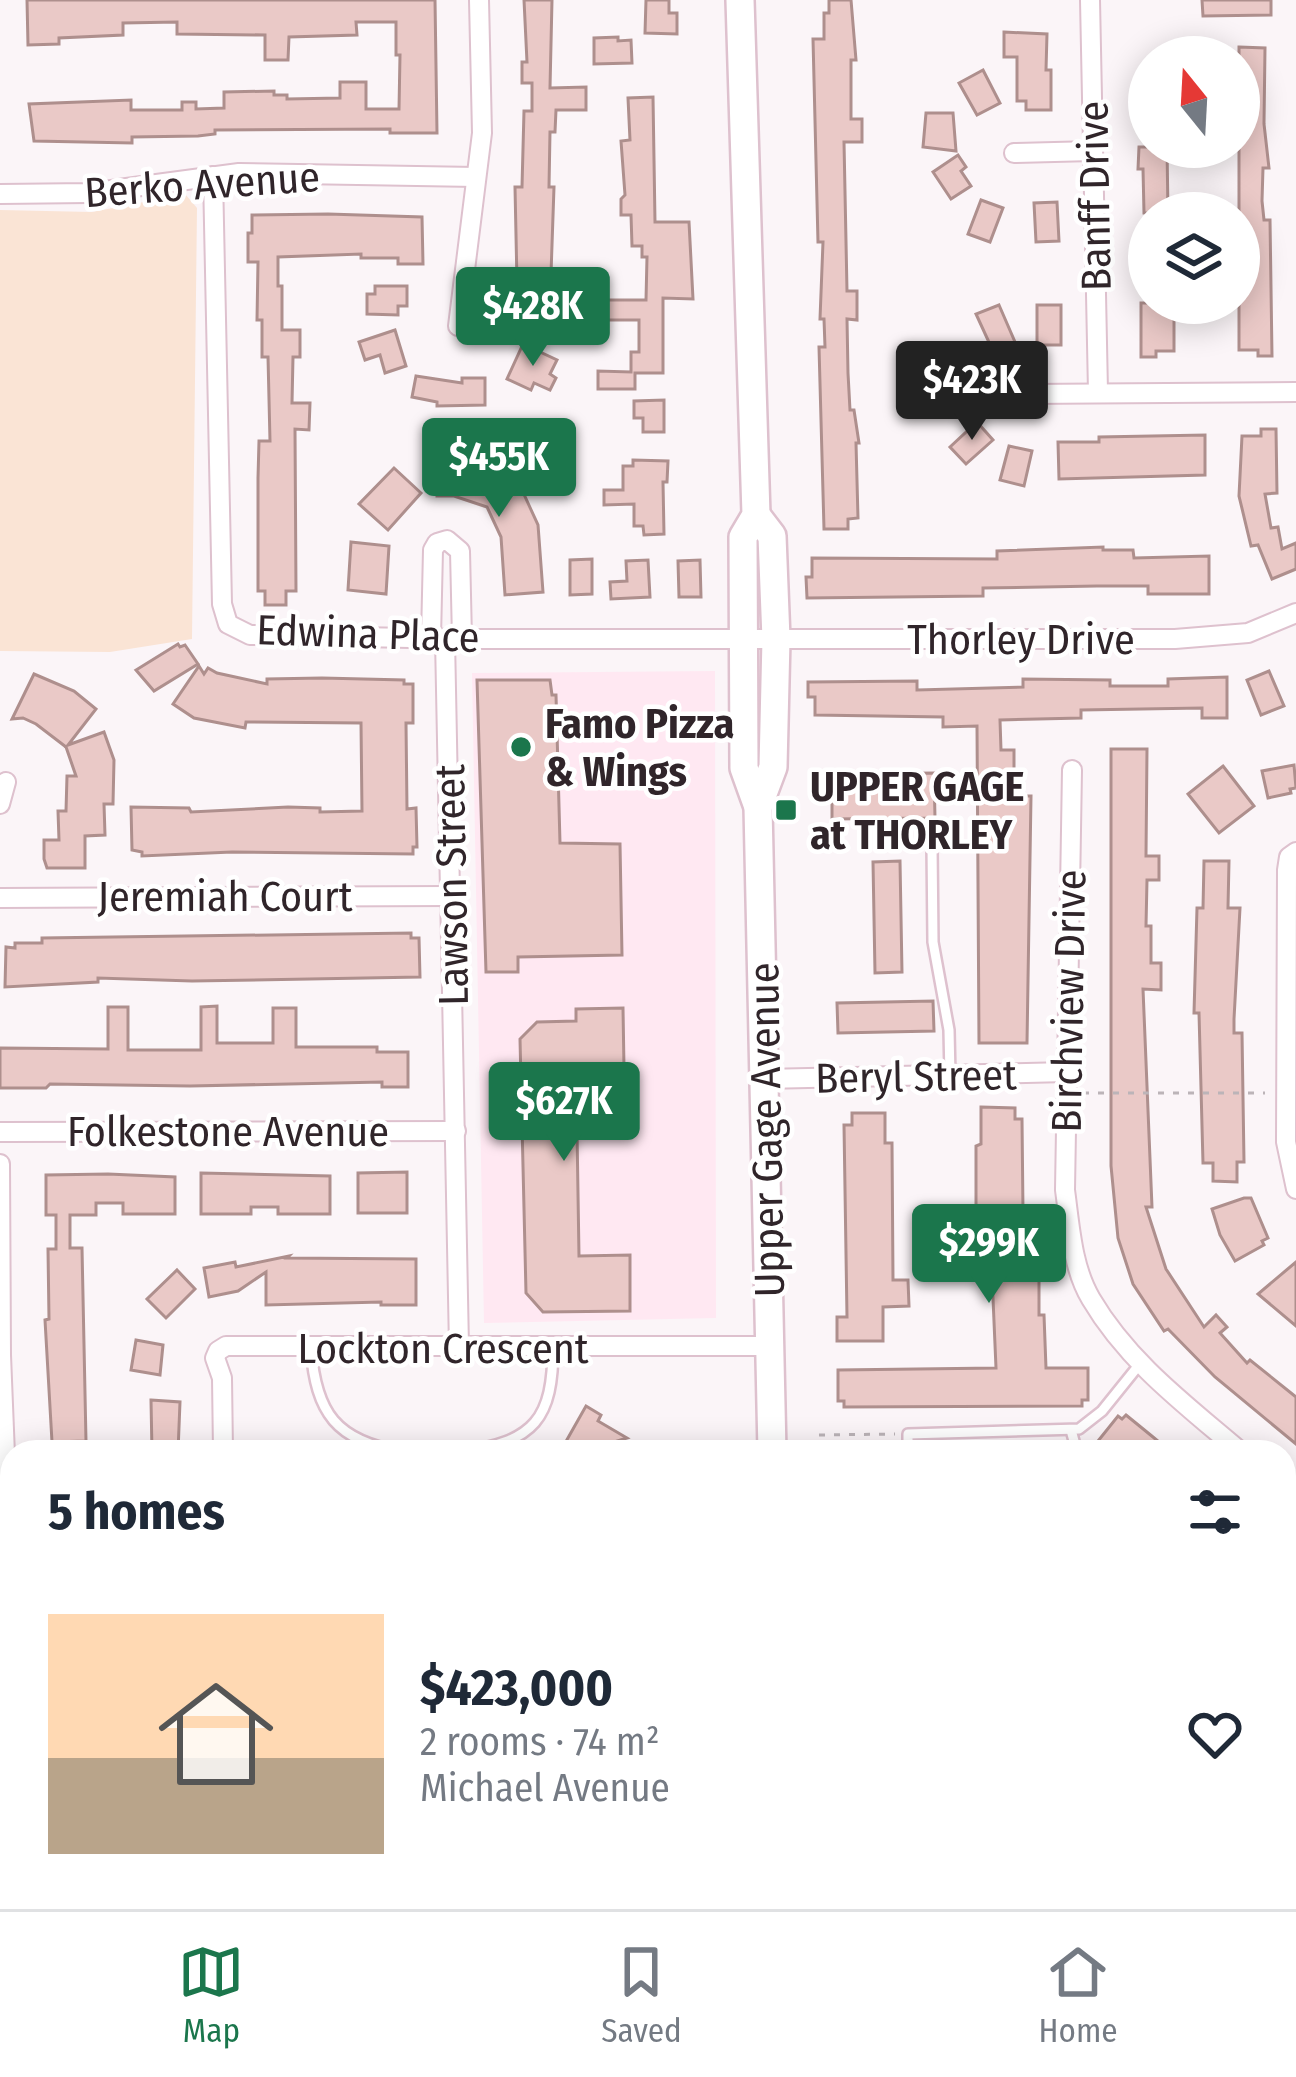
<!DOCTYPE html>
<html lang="en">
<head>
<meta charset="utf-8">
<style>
	body { margin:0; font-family:"Fira Sans Condensed",sans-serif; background:#f2f2f3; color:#1f2937; height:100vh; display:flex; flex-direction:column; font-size:45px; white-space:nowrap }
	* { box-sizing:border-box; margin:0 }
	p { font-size:39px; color:#747a83 }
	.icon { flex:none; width:66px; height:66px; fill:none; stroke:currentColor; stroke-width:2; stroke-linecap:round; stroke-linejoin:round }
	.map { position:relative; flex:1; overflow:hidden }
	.panel { position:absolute; left:0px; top:1440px; width:1296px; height:471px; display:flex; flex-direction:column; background:#fff; border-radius:36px 36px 0 0; box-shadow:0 6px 30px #0003 }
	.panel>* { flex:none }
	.needle { width:78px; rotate:342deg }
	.fabs { position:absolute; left:1128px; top:36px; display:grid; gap:24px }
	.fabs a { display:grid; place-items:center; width:132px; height:132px; border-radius:50%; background:#fff; box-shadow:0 6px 30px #0003; font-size:60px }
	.price { position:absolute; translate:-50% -102px; padding:0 27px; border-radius:12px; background:#1b764c; color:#fff; font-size:39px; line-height:78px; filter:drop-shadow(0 3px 6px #0008) }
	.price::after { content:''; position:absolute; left:50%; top:72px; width:36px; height:27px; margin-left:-18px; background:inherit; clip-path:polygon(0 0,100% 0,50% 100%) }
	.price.on { background:#222; color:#fff }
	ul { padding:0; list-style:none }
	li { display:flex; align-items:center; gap:36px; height:300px; padding:0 48px }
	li+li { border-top:3px solid #e0e1e3 }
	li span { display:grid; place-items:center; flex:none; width:336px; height:240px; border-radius:0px; color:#555 }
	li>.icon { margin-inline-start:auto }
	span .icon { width:144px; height:144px; fill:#fffc; stroke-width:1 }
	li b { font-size:51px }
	h2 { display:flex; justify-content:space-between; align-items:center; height:144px; padding:0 48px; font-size:51px }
	.tab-bar { display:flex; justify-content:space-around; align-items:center; height:168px; border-top:3px solid #e0e1e3; background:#fff; font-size:33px; color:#747a83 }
	.tab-bar a { display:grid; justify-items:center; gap:6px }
	.tab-bar .on { color:#1b764c }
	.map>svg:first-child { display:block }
	.built { fill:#ffe8f2 }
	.green { fill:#fae4d5 }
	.building { fill:#eac9c7; stroke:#ae8f8d; stroke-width:3 }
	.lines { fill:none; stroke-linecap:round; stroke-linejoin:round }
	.service-casing { stroke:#dec1ce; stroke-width:14 }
	.minor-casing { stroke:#dec1ce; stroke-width:22 }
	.secondary-casing { stroke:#dec1ce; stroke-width:32 }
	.motorway-casing { stroke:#dec1ce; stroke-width:40 }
	.path { stroke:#bcb4b8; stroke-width:3; stroke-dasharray:6 9; stroke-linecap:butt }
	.service { stroke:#fff; stroke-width:9 }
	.minor { stroke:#fff; stroke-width:18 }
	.secondary { stroke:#fff; stroke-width:27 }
	.motorway { stroke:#fff; stroke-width:36 }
	.poi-dot { fill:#1b764c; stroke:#fff; stroke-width:4.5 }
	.labels { text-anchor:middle; stroke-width:9; stroke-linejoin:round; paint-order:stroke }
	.street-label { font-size:42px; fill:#30252a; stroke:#fff }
	.poi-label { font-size:42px; font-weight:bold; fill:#30252a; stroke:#fff; text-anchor:start }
</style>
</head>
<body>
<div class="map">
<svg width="1296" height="1909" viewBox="0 0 1296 1909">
	<rect width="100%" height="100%" fill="#fbf5f8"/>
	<polygon class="built" points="715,671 716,1318 484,1323 472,673"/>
	<polygon class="green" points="185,194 197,208 192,639 110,652 0,651 0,210 92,212"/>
	<g class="building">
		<polygon points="27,0 435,0 437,133 390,133 390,129 215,130 215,134 198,136 132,137 132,143 34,141 29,104 131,100 131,110 182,110 182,102 196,102 196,109 224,108 224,92 274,91 274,95 287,95 287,99 340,98 340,82 366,82 366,109 399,109 400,55 396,55 396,22 356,22 357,35 289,37 288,60 265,60 265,35 177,34 177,22 123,23 123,35 59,38 59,44 28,45"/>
		<polygon points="524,0 552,0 550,88 586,87 586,110 556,110 555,132 550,132 549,187 554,187 549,332 518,331 515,187 522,187 524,111 532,111 532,83 522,83 522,62 527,62"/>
		<polygon points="646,0 669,0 669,13 677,13 677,34 645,33"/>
		<polygon points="829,0 851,0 856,60 851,60 851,119 862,119 862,142 844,142 847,291 857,291 857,320 847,319 848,373 850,410 854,410 859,443 856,443 858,518 848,519 848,529 824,529 819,347 825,347 824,319 820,319 823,242 818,242 813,39 824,39 824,13 829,13"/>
		<polygon points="1202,0 1271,0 1271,15 1203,16"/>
		<polygon points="1004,32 1047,34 1046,70 1051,70 1051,110 1026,110 1026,101 1017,101 1017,57 1004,57"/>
		<polygon points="618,37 618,41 631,40 632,63 594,64 594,38"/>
		<polygon points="1239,47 1265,48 1264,124 1269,168 1263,168 1262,201 1264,220 1270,220 1272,356 1258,356 1258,350 1239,350"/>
		<polygon points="983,70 1000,103 977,115 959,83"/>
		<polygon points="653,97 655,222 689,222 693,299 663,298 663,373 635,373 635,389 598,389 598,371 631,372 631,352 639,352 639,320 594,320 594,300 646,300 647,257 642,257 642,246 632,246 631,215 621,215 621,199 625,195 621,141 630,140 628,98"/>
		<polygon points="926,113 953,113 956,151 923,147"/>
		<polygon points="1139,147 1167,147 1168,213 1144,213 1143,169 1138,169"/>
		<polygon points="958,155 966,167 961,171 971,186 951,199 933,172"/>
		<polygon points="981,200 1003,208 990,242 968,234"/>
		<polygon points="1057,202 1059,241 1036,242 1034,203"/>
		<polygon points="328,214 422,217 423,264 398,264 398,258 361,258 361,254 278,257 278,286 282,286 282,330 300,330 300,357 293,357 292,403 310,403 309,430 295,429 296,591 286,591 286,605 265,605 265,591 258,591 258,478 259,441 270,441 268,357 262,357 262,320 257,320 258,262 248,262 248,233 252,233 252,215"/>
		<polygon points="375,286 407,286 407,306 398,306 398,315 367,314 367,294 375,294"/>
		<polygon points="1141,303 1174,303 1174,351 1156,351 1156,357 1141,357"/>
		<polygon points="999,305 1015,342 993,351 976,314"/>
		<rect x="1037" y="305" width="24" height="40"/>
		<polygon points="395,330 406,366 385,373 380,355 365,360 359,342"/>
		<polygon points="523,344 557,360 550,374 556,378 550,390 534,383 531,390 507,379"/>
		<polygon points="942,372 976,383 968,405 934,393"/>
		<polygon points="416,376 462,383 462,378 485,378 485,405 437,406 437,402 412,397"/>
		<polygon points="664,400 664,432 643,432 643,418 634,418 634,401"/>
		<polygon points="977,422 993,440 966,464 950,447"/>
		<polygon points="1261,429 1276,429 1277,493 1265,494 1271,528 1278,527 1282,549 1296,543 1296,569 1272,579 1258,545 1251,546 1239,496 1242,436 1261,436"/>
		<polygon points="1205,435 1205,475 1059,479 1058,442 1099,442 1099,437"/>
		<polygon points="1009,446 1032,451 1024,486 1000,480"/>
		<polygon points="437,459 461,459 504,473 495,503 522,490 538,525 543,592 505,595 501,537 487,507 454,496 437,496"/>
		<polygon points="633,460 668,461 667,482 663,482 664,534 644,535 643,526 634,526 634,504 604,505 604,490 623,490 623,466 633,466"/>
		<polygon points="394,468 421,493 388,530 359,504"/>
		<polygon points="351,542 389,546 386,594 348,590"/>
		<polygon points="1103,547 1103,550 1133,550 1134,558 1209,556 1209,594 1148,594 1148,586 1097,586 983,588 983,596 807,598 806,577 812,577 812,558 997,559 997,551"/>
		<polygon points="592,559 592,594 570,595 570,560"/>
		<polygon points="648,560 650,597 611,599 610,582 627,581 626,561"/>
		<polygon points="700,560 701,597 679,597 678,561"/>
		<polygon points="178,644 180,647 185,645 198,664 154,691 136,670"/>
		<polygon points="199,666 204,674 208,668 217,673 267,684 267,679 322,678 404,680 404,684 413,684 413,723 406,723 407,809 416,808 417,847 413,847 413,854 232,852 142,856 142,852 132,850 131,807 189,808 191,812 288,807 320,808 320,812 362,811 361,723 246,722 245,728 194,718 173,704"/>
		<polygon points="1269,671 1284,706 1261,715 1247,680"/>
		<polygon points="34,674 74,691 96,709 68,745 104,732 114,760 113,804 104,804 105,835 85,836 85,868 47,868 44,859 44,840 59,840 58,811 66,811 67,776 76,776 66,747 36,724 23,718 12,719"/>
		<polygon points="1227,677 1227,718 1202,718 1202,708 1081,710 1081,718 1000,720 1001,750 1014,750 1014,796 1031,796 1027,1043 979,1043 977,726 943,727 943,717 815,715 815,697 808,697 808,682 917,681 917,690 1023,687 1023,679 1110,680 1110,686 1168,686 1168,679"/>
		<polygon points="477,680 550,680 552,695 556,695 560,843 620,844 622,955 518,957 518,972 486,972"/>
		<polygon points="1111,749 1147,749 1146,856 1159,856 1159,880 1147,880 1146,926 1151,926 1151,963 1161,963 1161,990 1143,989 1152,1207 1146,1207 1166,1269 1204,1327 1216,1315 1227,1327 1220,1333 1247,1363 1250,1360 1296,1397 1296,1444 1215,1377 1168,1329 1164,1331 1133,1284 1118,1238 1111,1166"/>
		<polygon points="1294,765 1296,788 1290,789 1291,793 1268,798 1262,771"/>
		<polygon points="1223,766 1254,806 1219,833 1188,794"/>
		<polygon points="934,773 935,818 832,819 832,774"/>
		<polygon points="900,861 902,972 875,973 873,862"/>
		<polygon points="1204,861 1229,861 1228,908 1240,908 1234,1019 1234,1033 1242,1033 1244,1162 1237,1162 1237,1182 1213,1181 1213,1163 1203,1163 1199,1013 1194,1013 1197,908 1203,908"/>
		<polygon points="411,933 411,938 419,938 420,977 192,981 98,978 98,982 5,987 6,947 15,948 15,943 42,943 42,938"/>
		<polygon points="933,1001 934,1031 838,1033 837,1003"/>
		<polygon points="217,1006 217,1043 273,1043 273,1008 296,1008 296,1047 377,1047 377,1052 408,1052 408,1087 382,1087 382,1082 190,1086 50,1084 46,1088 0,1088 0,1048 108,1049 108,1007 128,1007 128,1050 201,1050 201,1007"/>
		<polygon points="623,1008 624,1068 576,1068 579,1256 630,1255 630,1311 543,1312 526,1293 520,1039 537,1022 576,1021 576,1009"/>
		<polygon points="981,1107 1015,1108 1015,1119 1022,1119 1023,1212 1027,1212 1027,1246 1033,1245 1033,1280 1039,1280 1039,1315 1044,1315 1046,1368 1088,1368 1088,1400 1082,1400 1082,1406 844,1407 844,1401 838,1401 838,1370 996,1368 992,1275 985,1275 983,1206 976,1206 976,1146 981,1144"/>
		<polygon points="852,1113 885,1113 885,1143 892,1143 893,1280 908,1280 909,1306 883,1307 883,1341 837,1341 837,1317 847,1317 844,1125 852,1125"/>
		<polygon points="407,1172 407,1213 358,1213 358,1173"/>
		<polygon points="201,1173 330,1176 330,1214 278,1214 278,1207 251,1207 251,1214 201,1214"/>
		<polygon points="108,1174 175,1177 175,1214 123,1214 123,1203 96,1203 96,1215 70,1215 70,1248 82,1248 86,1441 52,1442 45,1320 49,1319 48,1249 56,1249 56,1215 46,1215 46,1175"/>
		<polygon points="1244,1198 1251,1198 1268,1238 1262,1241 1264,1245 1235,1261 1220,1235 1212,1209"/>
		<polygon points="289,1256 287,1258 416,1259 416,1305 381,1305 381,1302 266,1305 266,1272 238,1291 209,1297 204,1268 235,1262 236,1267"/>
		<polygon points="1296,1262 1296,1326 1258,1294"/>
		<polygon points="177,1270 195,1289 166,1318 147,1299"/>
		<polygon points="136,1340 163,1345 160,1375 131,1370"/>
		<polygon points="151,1400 180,1402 178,1452 152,1452"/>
		<polygon points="586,1406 601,1415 598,1421 627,1438 614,1442 608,1452 560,1452"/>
		<polygon points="1126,1415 1153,1437 1171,1452 1112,1452 1098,1441 1118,1416 1122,1419"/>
	</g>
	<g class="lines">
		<g class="service-casing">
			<g id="service">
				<polyline points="932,846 933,942 949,1030 950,1076"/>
				<path d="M311 1349C316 1413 336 1441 402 1452"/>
				<polyline points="1071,1430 1077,1452"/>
				<path d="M460 1452C535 1442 553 1419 553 1346"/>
				<polyline points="908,1452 908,1434 1079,1429 1102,1411 1139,1365"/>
			</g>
		</g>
		<g class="minor-casing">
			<g id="minor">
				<polyline points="1090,0 1098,392"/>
				<polyline points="1014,153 1093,151"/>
				<polyline points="213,176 222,604 228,624 250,635 462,639 1175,639 1248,633 1296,613"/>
				<polyline points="0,194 89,193 239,173 476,177"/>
				<polyline points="458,326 482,133 479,0"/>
				<polyline points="1026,394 1296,392"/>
				<polyline points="431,638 433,550 437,543 447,540 460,551 462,639"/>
				<polyline points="445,639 459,1347"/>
				<path d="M1072 770 1065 1190C1070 1226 1072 1267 1091 1299 1128 1362 1186 1405 1241 1452"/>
				<polyline points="0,804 6,782"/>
				<polyline points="1296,852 1289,857 1287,870 1286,1142 1296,1189"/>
				<polyline points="0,898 451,896"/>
				<polyline points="764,1079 1067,1072"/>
				<polyline points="0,1132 456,1131"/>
				<polyline points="0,1164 1,1355 9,1555 0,1578"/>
				<polyline points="223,1452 222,1378 215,1358 218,1351 226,1346 771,1346"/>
				<polyline points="1284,1488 1296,1499"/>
				<polyline points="1284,1559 1296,1545"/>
				<polyline points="1284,1624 1296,1634"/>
				<polyline points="190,1899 190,1909"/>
				<polyline points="6,1909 10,1817"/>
				<polyline points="370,1909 370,1899"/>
			</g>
		</g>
		<g class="secondary-casing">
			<g id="secondary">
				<polyline points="740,0 756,515 743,537 744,768 758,807 772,1452"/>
				<polyline points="756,515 772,536 776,639 773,767 758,807"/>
				<polyline points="770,1899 770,1909"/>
				<polyline points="795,1899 796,1909"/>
			</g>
		</g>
		<g class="motorway-casing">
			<g id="motorway">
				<polyline points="1090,1899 1095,1909"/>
				<polyline points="1182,1899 1194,1909"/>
				<polyline points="717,1909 719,1899"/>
				<polyline points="838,1909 843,1899"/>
			</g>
		</g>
		<g class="path">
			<polyline points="1083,1093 1265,1093"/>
			<polyline points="819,1435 895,1434"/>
			<polyline points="1284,1801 1296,1809"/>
		</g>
		<use href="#service" class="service"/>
		<use href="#minor" class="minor"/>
		<use href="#secondary" class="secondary"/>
		<use href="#motorway" class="motorway"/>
	</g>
	<g class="poi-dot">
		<circle cx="521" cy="747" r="12"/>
		<rect x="774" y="798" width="24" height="24" rx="6"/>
	</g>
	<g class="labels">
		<g class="street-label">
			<text transform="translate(202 184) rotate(-4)" y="15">Berko Avenue</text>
			<text transform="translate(1094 196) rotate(-91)" y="15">Banff Drive</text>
			<text transform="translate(368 633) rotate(2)" y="15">Edwina Place</text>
			<text x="1021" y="654">Thorley Drive</text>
			<text transform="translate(451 885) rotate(-91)" y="15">Lawson Street</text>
			<text x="225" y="911">Jeremiah Court</text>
			<text transform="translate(1068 1001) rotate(-89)" y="15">Birchview Drive</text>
			<text transform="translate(916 1076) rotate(-1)" y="15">Beryl Street</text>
			<text transform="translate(766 1130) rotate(-91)" y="15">Upper Gage Avenue</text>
			<text x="228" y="1146">Folkestone Avenue</text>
			<text x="443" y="1363">Lockton Crescent</text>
		</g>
		<g class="poi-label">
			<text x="545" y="738">Famo Pizza<tspan x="545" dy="48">&amp; Wings</tspan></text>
			<text x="810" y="801">UPPER GAGE<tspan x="810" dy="48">at THORLEY</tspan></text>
		</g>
	</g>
</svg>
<div class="fabs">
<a><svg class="needle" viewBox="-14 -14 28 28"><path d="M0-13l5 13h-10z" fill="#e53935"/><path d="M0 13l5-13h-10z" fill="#747a83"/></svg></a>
<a><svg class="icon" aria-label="layers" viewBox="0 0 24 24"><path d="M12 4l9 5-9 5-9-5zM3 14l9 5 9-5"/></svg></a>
</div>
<b class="price" style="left:533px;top:369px">$428K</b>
<b class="price on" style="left:972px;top:443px">$423K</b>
<b class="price" style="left:499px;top:520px">$455K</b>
<b class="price" style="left:564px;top:1164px">$627K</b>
<b class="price" style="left:989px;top:1306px">$299K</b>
<section class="panel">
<h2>5 homes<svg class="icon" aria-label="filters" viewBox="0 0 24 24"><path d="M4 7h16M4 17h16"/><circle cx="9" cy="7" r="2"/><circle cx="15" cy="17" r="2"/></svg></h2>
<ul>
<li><span style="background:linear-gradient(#ffd9b3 60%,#b9a48a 0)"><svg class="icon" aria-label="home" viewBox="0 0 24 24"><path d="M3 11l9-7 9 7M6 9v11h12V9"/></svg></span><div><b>$423,000</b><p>2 rooms · 74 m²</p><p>Michael Avenue</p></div><svg class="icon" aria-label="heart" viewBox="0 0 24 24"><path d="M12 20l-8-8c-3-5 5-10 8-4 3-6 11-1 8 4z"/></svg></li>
</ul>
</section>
</div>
<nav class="tab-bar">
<a class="on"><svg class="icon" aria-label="map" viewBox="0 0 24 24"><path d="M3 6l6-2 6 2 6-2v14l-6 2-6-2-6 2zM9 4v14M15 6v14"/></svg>Map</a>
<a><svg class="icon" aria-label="saved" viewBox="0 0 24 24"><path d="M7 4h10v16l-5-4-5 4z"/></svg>Saved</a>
<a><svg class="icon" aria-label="home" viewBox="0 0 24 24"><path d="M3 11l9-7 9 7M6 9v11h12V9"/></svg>Home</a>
</nav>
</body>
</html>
